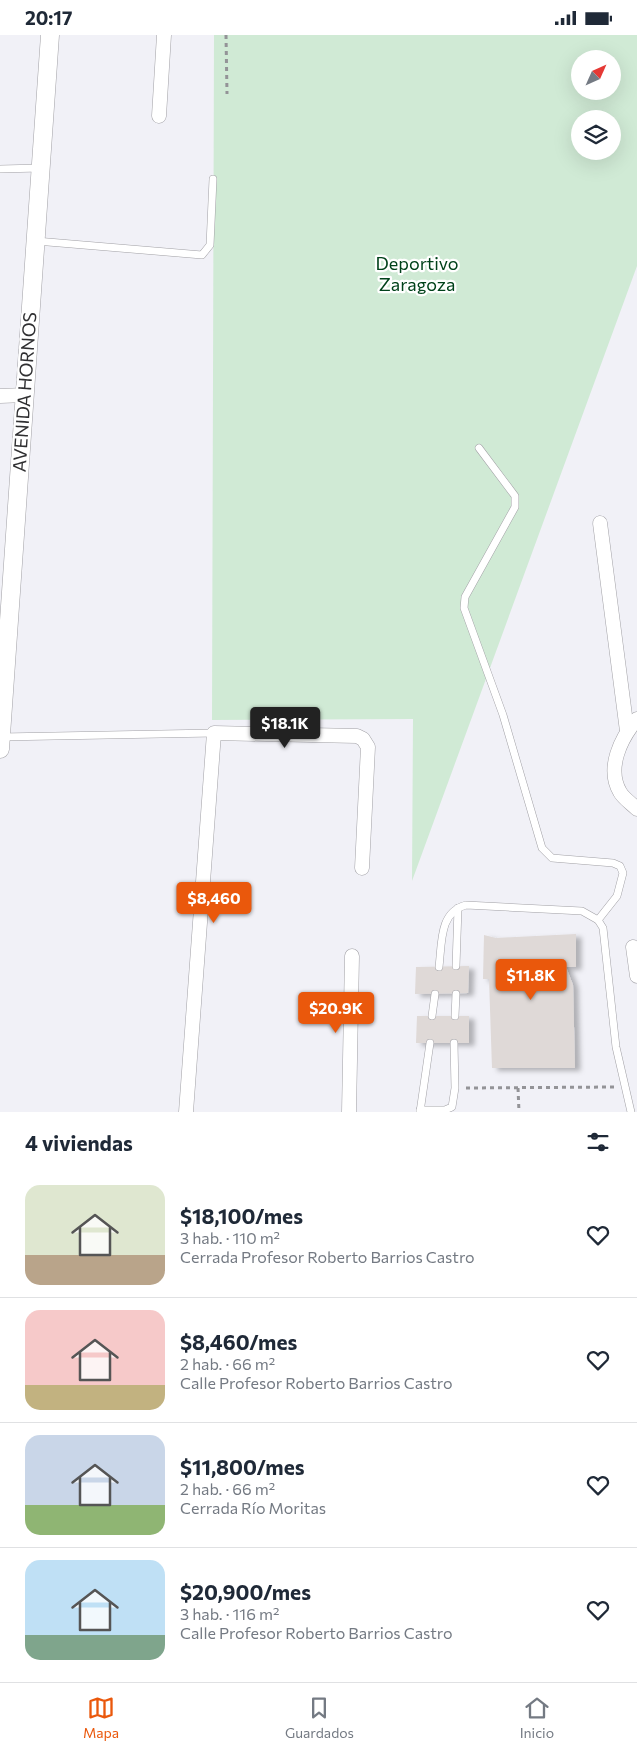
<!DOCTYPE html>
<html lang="es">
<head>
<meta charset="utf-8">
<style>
	body { margin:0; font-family:Commissioner,sans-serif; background:#f6f6f7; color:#1f2937; height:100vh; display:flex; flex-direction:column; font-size:19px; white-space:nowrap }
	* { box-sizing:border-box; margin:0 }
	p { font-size:16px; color:#747a83 }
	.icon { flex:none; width:28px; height:28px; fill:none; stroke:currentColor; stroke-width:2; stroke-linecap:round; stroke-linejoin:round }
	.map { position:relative; height:1077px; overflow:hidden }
	.drawer { display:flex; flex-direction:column; background:#fff; flex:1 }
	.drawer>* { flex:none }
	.needle { width:32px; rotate:45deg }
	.controls { position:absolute; left:571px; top:15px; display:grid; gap:10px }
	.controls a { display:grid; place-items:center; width:50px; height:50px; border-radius:50%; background:#fff; box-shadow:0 5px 20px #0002; font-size:25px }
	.price { position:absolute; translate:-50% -42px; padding:0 11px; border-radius:5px; background:#ea580c; color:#fff; font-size:16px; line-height:32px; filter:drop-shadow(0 1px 2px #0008) }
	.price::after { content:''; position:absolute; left:50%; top:30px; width:15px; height:11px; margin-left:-8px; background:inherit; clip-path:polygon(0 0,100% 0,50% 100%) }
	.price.selected { background:#222; color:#fff }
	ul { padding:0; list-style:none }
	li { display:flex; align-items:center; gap:15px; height:125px; padding:0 25px }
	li+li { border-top:1px solid #e0e1e3 }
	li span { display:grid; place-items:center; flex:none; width:140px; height:100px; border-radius:15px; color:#555 }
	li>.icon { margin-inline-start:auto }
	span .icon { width:60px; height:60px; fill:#fffc; stroke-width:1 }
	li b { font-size:21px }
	h2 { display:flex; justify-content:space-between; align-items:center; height:60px; padding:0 25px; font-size:21px }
	.status { display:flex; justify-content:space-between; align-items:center; height:35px; padding:0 25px; background:#fff; direction:ltr }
	.status svg { height:14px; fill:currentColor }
	.dock { display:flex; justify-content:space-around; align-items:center; height:70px; border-top:1px solid #e0e1e3; background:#fff; font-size:14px; color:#747a83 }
	.dock a { display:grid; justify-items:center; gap:2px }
	.dock .selected { color:#ea580c }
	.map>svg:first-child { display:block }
	.park { fill:#d0ead5; fill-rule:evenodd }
	.building { fill:#dfd9d7; filter:url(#shadow) }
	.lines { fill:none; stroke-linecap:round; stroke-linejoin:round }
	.service-casing { stroke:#a1a0a5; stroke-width:8 }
	.minor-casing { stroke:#a1a0a5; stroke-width:15 }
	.tertiary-casing { stroke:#a1a0a5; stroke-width:19 }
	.path { stroke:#939397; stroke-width:3; stroke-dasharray:4 4; stroke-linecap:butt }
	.service { stroke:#fff; stroke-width:7 }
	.minor { stroke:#fff; stroke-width:14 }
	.tertiary { stroke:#fff; stroke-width:18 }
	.labels { text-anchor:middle; stroke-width:4.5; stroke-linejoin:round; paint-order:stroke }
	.park-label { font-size:18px; fill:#00421a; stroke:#fff }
	.street-label { font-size:18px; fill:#2f2f31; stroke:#fff }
</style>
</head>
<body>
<div class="status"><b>20:17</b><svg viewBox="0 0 49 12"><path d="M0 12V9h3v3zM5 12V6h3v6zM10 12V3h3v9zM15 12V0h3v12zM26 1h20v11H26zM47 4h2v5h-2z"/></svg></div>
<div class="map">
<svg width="637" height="1077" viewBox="0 0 637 1077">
	<defs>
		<filter id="shadow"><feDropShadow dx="5.5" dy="3" stdDeviation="2.5" flood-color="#0004"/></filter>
	</defs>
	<rect width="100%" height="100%" fill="#f1f1f7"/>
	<path class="park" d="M214 0H637V231L412 846 413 684 212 685ZM580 24H612V56H580ZM580 84H612V116H580Z"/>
	<g class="building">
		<polygon points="576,899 576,932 566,932 573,950 575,1033 492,1033 489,944 483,944 484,900 496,903"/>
		<polygon points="469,931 468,958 415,959 416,932"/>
		<polygon points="417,981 469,981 469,1008 416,1008"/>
	</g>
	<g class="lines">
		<g class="service-casing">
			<g id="service">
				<polyline points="0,134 40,133"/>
				<polyline points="36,206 202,220 210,210 213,144"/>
				<polyline points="479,413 515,461 515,472 465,562 464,573 503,680 542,813 552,823 613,828 620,831 623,838 617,861 598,885"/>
				<polyline points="1,702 214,698"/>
				<polyline points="456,931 458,873"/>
				<path d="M439 932C442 908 439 877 466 870L582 876 598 885 603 893 616 1012 631 1077"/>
				<polyline points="432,981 435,959"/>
				<polyline points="455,981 456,959"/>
				<polyline points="420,1075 445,1075 452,1072 455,1053 454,1008"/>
				<polyline points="420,1077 430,1008"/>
			</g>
		</g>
		<g class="minor-casing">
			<g id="minor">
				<polyline points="159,81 164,0"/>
				<polyline points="0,361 25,360"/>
				<polyline points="600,488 627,696"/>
				<path d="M637 684C621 703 606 733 620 757 623 763 632 769 637 774"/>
				<polyline points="633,912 637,941"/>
				<polyline points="186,1077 214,698 357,701 363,704 368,712 362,833"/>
				<polyline points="349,1077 352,921"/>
			</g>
		</g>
		<g class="tertiary-casing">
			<polyline id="tertiary" points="0,714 50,0"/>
		</g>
		<g class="path">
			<polyline points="226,0 227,59"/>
			<polyline points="466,1053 614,1052"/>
			<polyline points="518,1053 519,1077"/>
		</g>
		<use href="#service" class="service"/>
		<use href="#minor" class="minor"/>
		<use href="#tertiary" class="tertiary"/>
	</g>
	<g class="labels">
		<g class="park-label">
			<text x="417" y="235">Deportivo<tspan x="417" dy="21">Zaragoza</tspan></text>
		</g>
		<g class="street-label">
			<text transform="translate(25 357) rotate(-86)" y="6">AVENIDA HORNOS</text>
		</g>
	</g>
</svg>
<div class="controls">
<a><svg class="needle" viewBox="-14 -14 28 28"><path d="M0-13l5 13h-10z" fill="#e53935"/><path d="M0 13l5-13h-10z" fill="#747a83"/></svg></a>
<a><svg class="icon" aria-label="layers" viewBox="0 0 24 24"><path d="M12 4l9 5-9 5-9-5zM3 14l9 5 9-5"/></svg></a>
</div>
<b class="price selected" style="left:285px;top:714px">$18.1K</b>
<b class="price" style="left:214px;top:889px">$8,460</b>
<b class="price" style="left:531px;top:966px">$11.8K</b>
<b class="price" style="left:336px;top:999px">$20.9K</b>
</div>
<section class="drawer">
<h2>4 viviendas<svg class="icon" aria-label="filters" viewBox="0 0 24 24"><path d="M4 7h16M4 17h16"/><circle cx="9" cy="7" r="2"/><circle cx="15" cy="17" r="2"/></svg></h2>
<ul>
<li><span style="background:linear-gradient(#dfe7d0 70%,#b9a48a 0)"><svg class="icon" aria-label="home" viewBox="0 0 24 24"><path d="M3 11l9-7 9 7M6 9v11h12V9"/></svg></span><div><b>$18,100/mes</b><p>3 hab. · 110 m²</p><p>Cerrada Profesor Roberto Barrios Castro</p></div><svg class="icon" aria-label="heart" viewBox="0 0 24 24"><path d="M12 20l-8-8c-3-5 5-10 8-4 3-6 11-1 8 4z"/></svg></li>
<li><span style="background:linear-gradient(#f6c9c9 75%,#c2b280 0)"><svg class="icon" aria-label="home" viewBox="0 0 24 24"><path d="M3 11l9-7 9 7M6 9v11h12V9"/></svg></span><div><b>$8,460/mes</b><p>2 hab. · 66 m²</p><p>Calle Profesor Roberto Barrios Castro</p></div><svg class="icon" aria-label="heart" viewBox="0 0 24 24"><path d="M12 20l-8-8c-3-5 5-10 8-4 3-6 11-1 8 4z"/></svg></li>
<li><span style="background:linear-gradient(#c9d6e8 70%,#8fb573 0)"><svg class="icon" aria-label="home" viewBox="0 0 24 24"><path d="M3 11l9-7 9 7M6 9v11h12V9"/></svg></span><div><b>$11,800/mes</b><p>2 hab. · 66 m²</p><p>Cerrada Río Moritas</p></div><svg class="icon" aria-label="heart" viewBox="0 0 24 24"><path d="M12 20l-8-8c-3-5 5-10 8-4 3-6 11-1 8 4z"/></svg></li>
<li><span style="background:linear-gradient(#bfe0f5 75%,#7fa58c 0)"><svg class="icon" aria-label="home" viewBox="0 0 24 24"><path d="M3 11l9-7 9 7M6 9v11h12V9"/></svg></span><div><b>$20,900/mes</b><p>3 hab. · 116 m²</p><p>Calle Profesor Roberto Barrios Castro</p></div><svg class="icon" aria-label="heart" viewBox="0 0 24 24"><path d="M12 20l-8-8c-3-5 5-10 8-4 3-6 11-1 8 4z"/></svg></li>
</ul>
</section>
<nav class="dock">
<a class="selected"><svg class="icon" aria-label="map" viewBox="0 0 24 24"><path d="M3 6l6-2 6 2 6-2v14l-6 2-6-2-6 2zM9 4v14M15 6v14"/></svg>Mapa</a>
<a><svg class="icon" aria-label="saved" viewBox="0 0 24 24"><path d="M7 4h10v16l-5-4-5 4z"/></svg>Guardados</a>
<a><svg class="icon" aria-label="home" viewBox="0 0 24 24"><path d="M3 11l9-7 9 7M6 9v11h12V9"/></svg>Inicio</a>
</nav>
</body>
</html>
